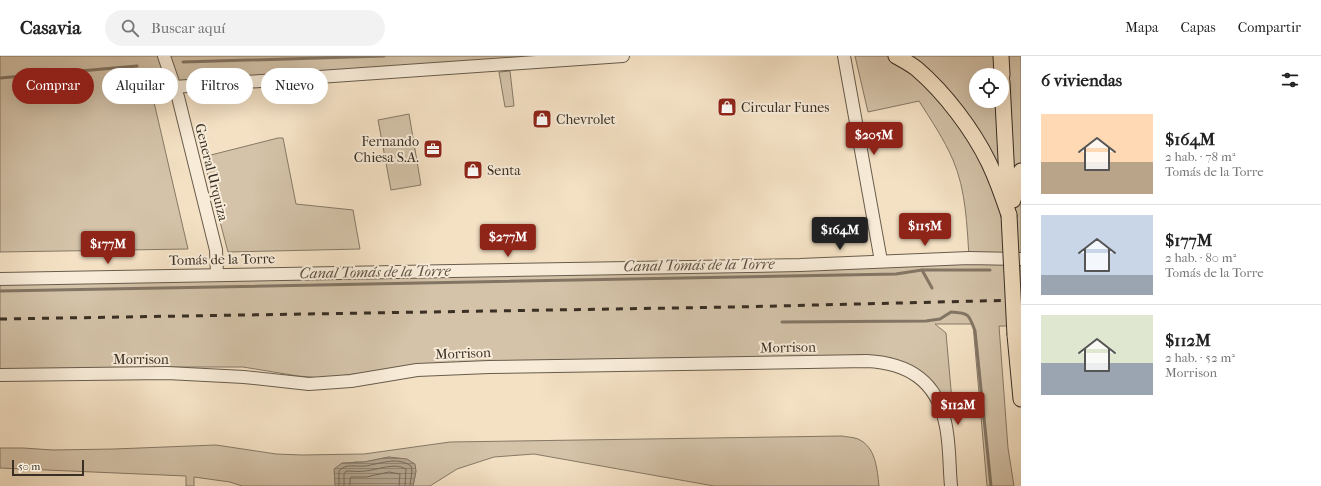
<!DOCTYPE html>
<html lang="es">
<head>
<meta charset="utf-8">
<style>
	body { margin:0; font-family:"IM FELL French Canon",serif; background:#f2f2f2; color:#222; height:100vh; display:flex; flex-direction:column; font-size:15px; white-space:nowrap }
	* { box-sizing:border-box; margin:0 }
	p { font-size:13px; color:#767676 }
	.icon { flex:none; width:22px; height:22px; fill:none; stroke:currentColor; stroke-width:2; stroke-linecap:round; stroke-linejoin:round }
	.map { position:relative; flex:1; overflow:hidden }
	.side { display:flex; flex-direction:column; background:#fff; width:300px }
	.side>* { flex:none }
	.guide { position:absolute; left:12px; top:12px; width:380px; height:36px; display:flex; gap:8px }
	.controls { position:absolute; left:969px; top:12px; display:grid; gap:8px }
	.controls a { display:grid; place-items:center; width:40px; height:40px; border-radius:50%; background:#fff; box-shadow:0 4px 16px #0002; font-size:20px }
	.scale { position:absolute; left:12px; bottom:10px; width:72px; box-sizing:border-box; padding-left:4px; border:2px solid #392f24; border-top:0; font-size:11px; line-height:14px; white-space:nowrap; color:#392f24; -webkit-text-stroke:3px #f8ecd9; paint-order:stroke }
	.price { position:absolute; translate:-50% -34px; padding:0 9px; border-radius:4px; background:#8f2418; color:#fff; font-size:13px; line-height:26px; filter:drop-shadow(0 1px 2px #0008) }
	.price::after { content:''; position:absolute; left:50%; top:24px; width:12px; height:9px; margin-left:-6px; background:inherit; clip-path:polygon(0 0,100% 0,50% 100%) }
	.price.selected { background:#222; color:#fff }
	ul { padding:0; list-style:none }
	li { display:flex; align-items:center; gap:12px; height:100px; padding:0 20px }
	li+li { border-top:1px solid #e0e0e0 }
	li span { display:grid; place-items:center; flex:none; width:112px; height:80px; border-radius:0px; color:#555 }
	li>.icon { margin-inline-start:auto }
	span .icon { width:48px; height:48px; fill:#fffc; stroke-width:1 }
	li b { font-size:17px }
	h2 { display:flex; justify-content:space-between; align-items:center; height:48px; padding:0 20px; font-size:17px }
	.pill { padding:0 14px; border-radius:18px; background:#fff; box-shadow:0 4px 16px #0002; font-size:14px; line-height:36px }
	.pill.selected { background:#8f2418; color:#fff }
	header { display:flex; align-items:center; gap:24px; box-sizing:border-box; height:56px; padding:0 20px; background:#fff; border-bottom:1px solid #e0e0e0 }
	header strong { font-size:19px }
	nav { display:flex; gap:22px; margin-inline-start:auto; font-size:14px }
	.search { width:280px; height:36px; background:#f2f2f2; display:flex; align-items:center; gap:10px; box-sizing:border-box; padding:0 14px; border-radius:22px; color:#767676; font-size:15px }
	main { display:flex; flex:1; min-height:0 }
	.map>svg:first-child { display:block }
	.green { fill:#d4c3a9; stroke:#867966; fill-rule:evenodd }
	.water { fill:url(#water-rules); stroke:#837564 }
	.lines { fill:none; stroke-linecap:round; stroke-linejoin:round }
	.shore { stroke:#766a59; stroke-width:1 }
	.stream { stroke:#837564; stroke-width:3 }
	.minor-casing { stroke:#685c4c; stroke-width:14 }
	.major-casing { stroke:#392f24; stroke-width:17 }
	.minor { stroke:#f8ecd9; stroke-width:12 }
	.major { stroke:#f4e1c4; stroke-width:15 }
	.rail { stroke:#392f24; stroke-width:3; stroke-dasharray:7 7; stroke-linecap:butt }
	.major-bridge-casing { stroke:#392f24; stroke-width:17; stroke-linecap:butt }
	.major-bridge { stroke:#f4e1c4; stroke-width:15 }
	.labels { text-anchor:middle; stroke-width:4; stroke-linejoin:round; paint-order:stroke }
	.poi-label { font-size:14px; fill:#392f24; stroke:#f8ecd9; text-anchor:start }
	.street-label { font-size:14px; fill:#392f24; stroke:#f8ecd9 }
	.water-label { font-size:15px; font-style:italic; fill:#5e5244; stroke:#f8ecd9 }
</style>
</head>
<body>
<header>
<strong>Casavia</strong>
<div class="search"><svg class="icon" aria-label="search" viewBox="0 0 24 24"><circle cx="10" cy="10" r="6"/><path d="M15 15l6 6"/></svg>Buscar aquí</div>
<nav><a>Mapa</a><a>Capas</a><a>Compartir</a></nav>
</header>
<main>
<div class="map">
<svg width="1021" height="430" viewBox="0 0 1021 430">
	<defs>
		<pattern id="water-rules" width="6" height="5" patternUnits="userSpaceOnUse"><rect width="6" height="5" fill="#b4a48e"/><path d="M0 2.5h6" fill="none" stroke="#938674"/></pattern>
	</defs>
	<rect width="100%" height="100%" fill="#f4e1c4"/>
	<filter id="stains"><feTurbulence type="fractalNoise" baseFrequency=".005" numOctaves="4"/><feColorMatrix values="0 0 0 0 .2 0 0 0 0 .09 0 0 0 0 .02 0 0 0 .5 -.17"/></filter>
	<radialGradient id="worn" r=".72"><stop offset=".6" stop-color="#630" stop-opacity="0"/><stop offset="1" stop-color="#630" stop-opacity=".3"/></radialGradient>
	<g class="green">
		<polygon points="0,0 623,0 174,31 150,29 188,193 0,196"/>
		<path d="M855 0H1021V270H999L1008 392 1014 430H987L973 268H935L946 277 952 345 944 346 936 331 924 319 910 310 891 302 863 299 402 312 322 322 298 320 243 311H175L0 315V223L969 201C967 170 966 134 953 104 944 83 931 64 919 45L868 56ZM976 19H1002V45H976Z"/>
		<polygon points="510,15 514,50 505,51 499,16"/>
		<polygon points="409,58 421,129 391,134 378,64"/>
		<polygon points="278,82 283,82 296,148 353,154 360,193 228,196 203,101"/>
		<path d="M842 380C846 381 853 381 858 383 876 391 877 413 879 430H714L534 398 494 401 457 413 430 430H413L416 415 389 401 364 406H354L335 429 336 430H242L230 426 194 421V430H186V420L0 412V392H23L53 394 114 393 216 389 276 398 302 399 364 398 450 386Z"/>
	</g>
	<polygon class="water" points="389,401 407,403 415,408 416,415 413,430 336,430 335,429 334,413 342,407 364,406"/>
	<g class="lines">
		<g class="shore">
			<path d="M339 430V415C346 407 355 411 365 410 380 408 397 400 411 410L412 415 410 430"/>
			<path d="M344 430V418L346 415C352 415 359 416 365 415 378 414 394 406 406 413L405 430"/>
			<polyline points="350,430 350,423 351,421 366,421 389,416 400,418 399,430"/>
		</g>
		<g class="stream">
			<polyline points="183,6 384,0"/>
			<polyline points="0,22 137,10"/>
			<polyline points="922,214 932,232"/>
			<polyline points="0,235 896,218 922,214 990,214"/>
			<path d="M782 266 926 265 940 263 951 256C969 257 969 258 975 275L991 430"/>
		</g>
		<g class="minor-casing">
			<g id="minor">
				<polyline points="164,0 178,41 216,194 217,219"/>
				<polyline points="844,0 881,205"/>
				<polyline points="174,31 623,0"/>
				<polyline points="0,223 800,209 969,202 1021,203"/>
				<path d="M0 319 167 317 244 321 309 328 351 325 417 314 489 311 867 305C907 307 936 324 945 366 950 386 949 409 951 430"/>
			</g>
		</g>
		<g class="major-casing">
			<g id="major">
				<path d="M896 0C903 4 911 8 917 13 945 37 973 74 989 107 997 124 1003 141 1009 159"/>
				<polyline points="1001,0 1002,19"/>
				<polyline points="1002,26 1008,142"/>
				<polyline points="1013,144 1021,115"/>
				<polyline points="1015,279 1021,343"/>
			</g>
		</g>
		<use href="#minor" class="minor"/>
		<use href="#major" class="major"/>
		<polyline class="rail" points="0,263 735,251 1021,244"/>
		<g class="major-bridge-casing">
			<polyline id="major-bridge" points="1009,159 1015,279"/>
		</g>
		<use href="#major-bridge" class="major-bridge"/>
	</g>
	<defs>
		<g id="shop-square" transform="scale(1)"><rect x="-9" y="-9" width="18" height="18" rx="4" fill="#8f2418" stroke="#f8ecd9"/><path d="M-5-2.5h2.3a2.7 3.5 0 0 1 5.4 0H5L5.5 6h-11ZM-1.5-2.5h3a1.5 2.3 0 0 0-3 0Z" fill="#fff"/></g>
		<g id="office-square" transform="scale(1)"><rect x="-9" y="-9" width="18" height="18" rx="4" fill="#8f2418" stroke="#f8ecd9"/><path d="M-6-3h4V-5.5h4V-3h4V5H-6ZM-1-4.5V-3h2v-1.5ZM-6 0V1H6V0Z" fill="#fff"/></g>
	</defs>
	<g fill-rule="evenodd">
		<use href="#shop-square" x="727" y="51"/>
		<use href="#shop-square" x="542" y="63"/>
		<use href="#office-square" x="433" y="93"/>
		<use href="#shop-square" x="473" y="114"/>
	</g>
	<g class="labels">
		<g class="poi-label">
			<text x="741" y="56">Circular Funes</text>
			<text x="556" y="68">Chevrolet</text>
			<text x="419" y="90" text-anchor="end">Fernando<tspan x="419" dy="16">Chiesa S.A.</tspan></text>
			<text x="487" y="119">Senta</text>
		</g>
		<g class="street-label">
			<text transform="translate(212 116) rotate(76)" y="5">General Urquiza</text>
			<text transform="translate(222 203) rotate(-1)" y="5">Tomás de la Torre</text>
			<text transform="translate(788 291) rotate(-1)" y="5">Morrison</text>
			<text transform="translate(463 297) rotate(-2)" y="5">Morrison</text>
			<text x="141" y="308">Morrison</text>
		</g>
		<g class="water-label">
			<text transform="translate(699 209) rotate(-1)" y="5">Canal Tomás de la Torre</text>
			<text transform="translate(375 216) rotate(-1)" y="5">Canal Tomás de la Torre</text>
		</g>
	</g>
	<rect width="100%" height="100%" filter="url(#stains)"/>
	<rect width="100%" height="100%" fill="url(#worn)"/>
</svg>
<div class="controls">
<a><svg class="icon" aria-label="locate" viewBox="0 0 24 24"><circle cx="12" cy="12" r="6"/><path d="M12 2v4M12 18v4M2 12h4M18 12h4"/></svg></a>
</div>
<div class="scale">50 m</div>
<b class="price" style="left:874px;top:100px">$205M</b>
<b class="price" style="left:925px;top:191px">$115M</b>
<b class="price selected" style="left:840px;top:195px">$164M</b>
<b class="price" style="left:508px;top:202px">$277M</b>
<b class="price" style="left:108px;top:209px">$177M</b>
<b class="price" style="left:958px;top:370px">$112M</b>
<div class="guide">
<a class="pill selected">Comprar</a>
<a class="pill">Alquilar</a>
<a class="pill">Filtros</a>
<a class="pill">Nuevo</a>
</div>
</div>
<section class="side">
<h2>6 viviendas<svg class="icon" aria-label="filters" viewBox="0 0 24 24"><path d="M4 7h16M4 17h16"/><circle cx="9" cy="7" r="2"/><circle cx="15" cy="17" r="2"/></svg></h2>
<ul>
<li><span style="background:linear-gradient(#ffd9b3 60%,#b9a48a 0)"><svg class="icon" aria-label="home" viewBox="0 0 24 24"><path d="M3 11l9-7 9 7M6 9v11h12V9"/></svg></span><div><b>$164M</b><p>2 hab. · 78 m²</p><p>Tomás de la Torre</p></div></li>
<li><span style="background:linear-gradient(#c9d6e8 75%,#9aa5b1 0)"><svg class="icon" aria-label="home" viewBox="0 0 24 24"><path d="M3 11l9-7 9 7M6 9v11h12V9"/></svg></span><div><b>$177M</b><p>2 hab. · 80 m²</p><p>Tomás de la Torre</p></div></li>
<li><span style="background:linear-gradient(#dfe7d0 60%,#9aa5b1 0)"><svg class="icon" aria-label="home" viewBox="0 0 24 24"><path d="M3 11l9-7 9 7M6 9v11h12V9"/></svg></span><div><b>$112M</b><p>2 hab. · 52 m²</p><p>Morrison</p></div></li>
</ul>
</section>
</main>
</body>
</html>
